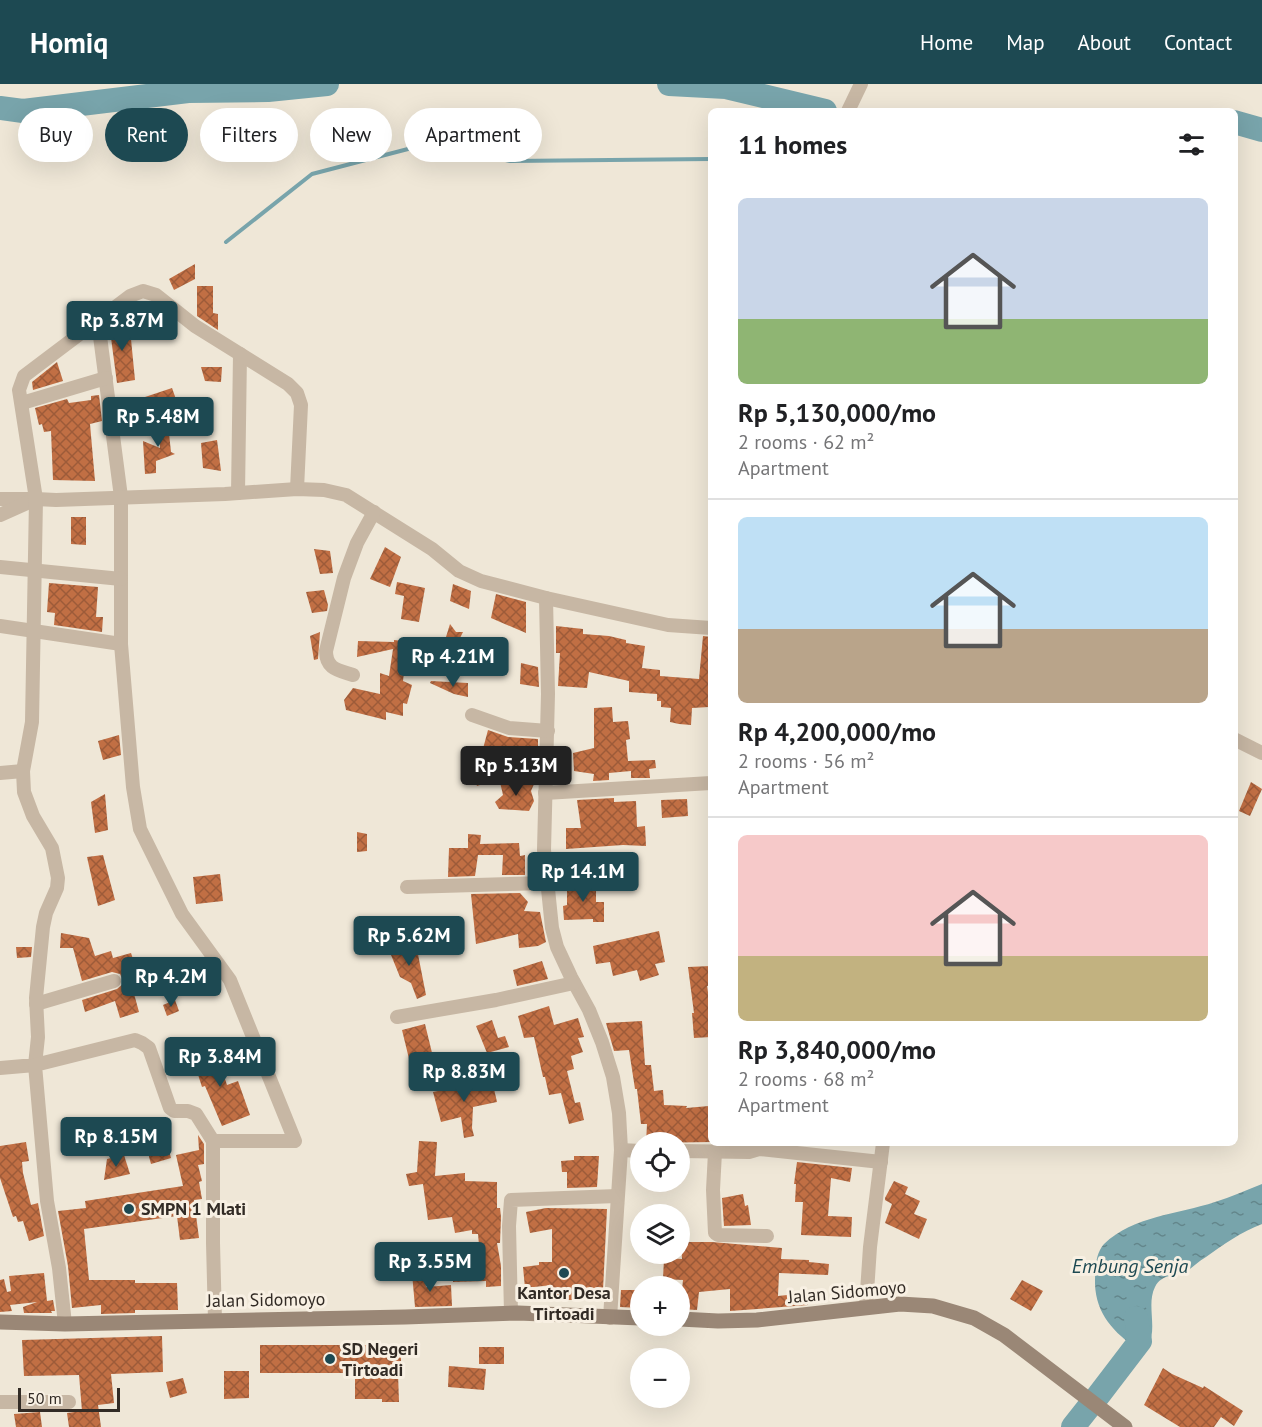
<!DOCTYPE html>
<html lang="en">
<head>
<meta charset="utf-8">
<style>
	body { margin:0; font-family:"PT Sans",sans-serif; background:#f6f6f6; color:#202124; height:100vh; display:flex; flex-direction:column; font-size:22px; white-space:nowrap }
	* { box-sizing:border-box; margin:0 }
	p { font-size:20px; color:#757577 }
	.icon { flex:none; width:33px; height:33px; fill:none; stroke:currentColor; stroke-width:2; stroke-linecap:round; stroke-linejoin:round }
	.map { position:relative; flex:1; overflow:hidden }
	.details { position:absolute; left:708px; top:24px; width:530px; height:1038px; display:flex; flex-direction:column; background:#fff; border-radius:9px; box-shadow:0 6px 24px #0002 }
	.details>* { flex:none }
	.hud { position:absolute; left:18px; top:24px; width:570px; height:54px; display:flex; gap:12px }
	.controls { position:absolute; left:630px; top:1048px; display:grid; gap:12px }
	.controls a { display:grid; place-items:center; width:60px; height:60px; border-radius:50%; background:#fff; box-shadow:0 6px 24px #0002; font-size:30px }
	.scale { position:absolute; left:18px; bottom:15px; width:102px; box-sizing:border-box; padding-left:6px; border:3px solid #322b25; border-top:0; font-size:16px; line-height:21px; white-space:nowrap; color:#322b25; -webkit-text-stroke:4px #f8f0e3; paint-order:stroke }
	.price { position:absolute; translate:-50% -51px; padding:0 14px; border-radius:6px; background:#1d4952; color:#fff; font-size:20px; line-height:39px; filter:drop-shadow(0 2px 3px #0008) }
	.price::after { content:''; position:absolute; left:50%; top:36px; width:18px; height:14px; margin-left:-9px; background:inherit; clip-path:polygon(0 0,100% 0,50% 100%) }
	.price.current { background:#222; color:#fff }
	ul { padding:0; list-style:none }
	li { display:grid; align-content:center; gap:12px; height:318px; padding:0 30px }
	li+li { border-top:2px solid #e0e0e0 }
	li span { display:grid; place-items:center; height:186px; border-radius:9px; color:#555 }
	li>.icon { margin-inline-start:auto }
	span .icon { width:108px; height:108px; fill:#fffc; stroke-width:1 }
	li b { font-size:26px }
	h2 { display:flex; justify-content:space-between; align-items:center; height:72px; padding:0 30px; font-size:26px }
	.chip { padding:0 21px; border-radius:27px; background:#fff; box-shadow:0 6px 24px #0002; font-size:21px; line-height:54px }
	.chip.current { background:#1d4952; color:#fff }
	header { display:flex; align-items:center; gap:36px; box-sizing:border-box; height:84px; padding:0 30px; background:#1d4952; color:#fff }
	header strong { font-size:28px }
	nav { display:flex; gap:33px; margin-inline-start:auto; font-size:21px }
	.map>svg:first-child { display:block }
	.water { fill:url(#water-ripples) }
	.lines { fill:none; stroke-linecap:round; stroke-linejoin:round }
	.stream { stroke:#78a4ab; stroke-width:4 }
	.river { stroke:#78a4ab; stroke-width:24 }
	.building { fill:url(#building-cross-hatch) }
	.street { stroke:#c7b7a4; stroke-width:14 }
	.secondary { stroke:#9a8776; stroke-width:15 }
	.poi-dot { fill:#1d4952; stroke:#f8f0e3; stroke-width:2 }
	.labels { text-anchor:middle; stroke-width:6; stroke-linejoin:round; paint-order:stroke }
	.poi-label { font-size:18px; font-weight:bold; fill:#322b25; stroke:#f8f0e3; text-anchor:start }
	.street-label { font-size:18px; fill:#322b25; stroke:#f8f0e3 }
	.water-label { font-size:20px; font-style:italic; fill:#1d4952; stroke:#f8f0e3 }
</style>
</head>
<body>
<header>
<strong>Homiq</strong>
<nav><a>Home</a><a>Map</a><a>About</a><a>Contact</a></nav>
</header>
<div class="map">
<svg width="1262" height="1343" viewBox="0 0 1262 1343">
	<defs>
		<pattern id="water-ripples" width="26" height="14" patternUnits="userSpaceOnUse" patternTransform="scale(1.5)"><rect width="26" height="14" fill="#78a4ab"/><path d="M2 4q2-2 4 0t4 0M15 11q2-2 4 0t4 0" fill="none" stroke="#63868b"/></pattern>
		<pattern id="building-cross-hatch" width="8" height="8" patternUnits="userSpaceOnUse" patternTransform="scale(1.5)"><rect width="8" height="8" fill="#c16f44"/><path d="M0 0l8 8M0 8l8-8" fill="none" stroke="#9d5b39"/></pattern>
	</defs>
	<rect width="100%" height="100%" fill="#efe7d7"/>
	<path class="water" d="M1262 1100V1140C1241 1148 1224 1160 1206 1173 1199 1177 1193 1183 1187 1187 1176 1193 1162 1189 1155 1203 1146 1221 1158 1244 1148 1262L1138 1265C1114 1249 1096 1230 1095 1200 1095 1187 1095 1170 1104 1160 1133 1132 1179 1130 1215 1118 1231 1113 1246 1106 1262 1100Z"/>
	<g class="lines">
		<polyline class="stream" points="226,158 312,90 431,59 510,77 711,75"/>
		<g class="river">
			<polyline points="669,0 726,3 825,27"/>
			<polyline points="0,24 23,27 188,7 268,6 327,0"/>
			<polyline points="1234,38 1262,46"/>
			<polyline points="1098,1312 1140,1257 1136,1234"/>
			<polyline points="1073,1343 1088,1324"/>
		</g>
	</g>
	<g class="building">
		<polygon points="195,180 195,195 174,206 169,195"/>
		<polygon points="197,202 213,202 213,229 218,230 218,246 197,232"/>
		<polygon points="123,233 126,256 131,255 135,296 117,299 109,239 115,234"/>
		<polygon points="57,278 63,297 33,306 32,298"/>
		<polygon points="201,283 222,283 221,298 205,297"/>
		<polygon points="172,304 177,318 148,323 145,313"/>
		<polygon points="99,311 102,337 90,340 95,397 53,396 51,347 44,348 42,340 39,341 35,324 67,315 69,319 91,316 91,312"/>
		<polygon points="167,331 171,368 175,370 156,377 156,389 145,390 143,357 160,364 159,332"/>
		<polygon points="217,356 221,387 203,384 201,359"/>
		<polygon points="71,433 86,433 86,461 71,460"/>
		<polygon points="385,463 401,473 390,503 370,495"/>
		<polygon points="314,465 330,467 333,489 320,490"/>
		<polygon points="397,498 425,504 419,538 401,535 404,512 395,510"/>
		<polygon points="49,499 98,503 96,533 103,533 102,548 54,541 55,529 47,528"/>
		<polygon points="453,500 471,507 469,525 450,517"/>
		<polygon points="324,506 328,521 327,527 312,529 306,508"/>
		<polygon points="496,510 526,518 526,549 491,534"/>
		<polygon points="450,540 456,548 463,548 454,566 442,566"/>
		<polygon points="556,542 583,545 583,550 609,552 626,556 626,559 645,562 642,584 660,586 660,592 699,595 703,552 711,553 711,604 708,604 709,623 692,624 691,641 679,640 670,638 671,624 661,623 661,617 657,617 657,610 629,608 629,597 589,588 587,604 558,602 560,569 556,569"/>
		<polygon points="320,548 318,575 314,576 310,552"/>
		<polygon points="394,556 420,559 419,561 427,560 427,562 435,564 432,584 416,578 405,580 403,597 412,601 407,620 403,619 403,632 386,628 386,636 346,626 344,616 353,604 380,610 380,589 389,592 393,565 357,573 358,557 394,558"/>
		<polygon points="487,559 485,580 460,576 460,560"/>
		<polygon points="521,579 538,583 539,603 520,600"/>
		<polygon points="431,597 468,599 468,613 454,610 430,599"/>
		<polygon points="612,623 613,638 628,637 630,655 626,656 628,677 655,676 656,684 649,685 650,694 631,694 631,687 609,689 609,696 593,697 594,690 574,687 573,669 594,664 594,624"/>
		<polygon points="488,646 508,653 538,655 538,664 502,670 500,694 477,702 473,692 476,691"/>
		<polygon points="119,651 121,671 103,676 98,657"/>
		<polygon points="500,698 534,700 531,707 534,717 529,727 499,725 495,718 503,711"/>
		<polygon points="1251,698 1262,705 1250,732 1239,727"/>
		<polygon points="105,710 108,746 95,749 91,718"/>
		<polygon points="614,714 614,718 636,717 637,743 645,742 646,762 623,761 566,765 566,744 581,744 577,716"/>
		<polygon points="687,715 688,732 662,734 661,716"/>
		<polygon points="357,748 367,750 367,767 357,768"/>
		<polygon points="468,750 481,751 480,760 519,759 520,772 525,771 525,791 502,791 503,771 478,771 475,792 448,793 449,764 468,764"/>
		<polygon points="103,771 115,816 98,822 87,773"/>
		<polygon points="220,790 223,817 196,820 193,793"/>
		<polygon points="577,797 596,797 596,818 604,818 604,838 593,838 593,835 564,836 563,822 567,821 567,800 577,800"/>
		<polygon points="520,809 528,818 524,827 540,828 546,858 538,862 519,864 518,850 476,860 471,810"/>
		<polygon points="659,847 665,878 655,880 659,891 640,897 637,886 613,892 610,878 596,880 593,862"/>
		<polygon points="61,849 89,854 95,872 111,867 113,874 131,869 135,881 127,884 139,928 120,934 115,917 85,928 82,916 117,905 123,900 122,894 120,890 112,888 82,897 73,864 60,864"/>
		<polygon points="394,860 416,860 426,911 417,915 411,899 400,893 391,871"/>
		<polygon points="16,863 32,863 31,873 17,874"/>
		<polygon points="542,877 548,895 517,902 513,886"/>
		<polygon points="711,882 711,902 707,902 711,927 711,953 694,954 692,929 694,929 688,883"/>
		<polygon points="175,916 179,927 167,932 163,921"/>
		<polygon points="549,922 554,941 578,934 584,953 578,954 583,968 571,972 574,985 567,987 575,1019 580,1018 584,1036 569,1040 561,1009 549,1011 545,993 543,993 534,953 524,954 518,932"/>
		<polygon points="492,936 498,954 505,952 509,963 487,969 476,942"/>
		<polygon points="642,937 645,981 651,981 654,1007 663,1006 664,1021 687,1022 686,1024 709,1022 711,1058 646,1059 647,1040 641,1040 637,1005 635,1005 629,966 614,967 606,939"/>
		<polygon points="425,940 434,977 426,979 433,999 419,1004 411,983 402,946"/>
		<polygon points="207,960 217,988 222,986 227,1001 238,997 250,1031 222,1042 205,1002 202,1003 190,966"/>
		<polygon points="492,996 497,1018 473,1023 472,1044 474,1052 464,1054 461,1033 441,1038 433,1008"/>
		<polygon points="163,1045 171,1074 151,1080 148,1069 137,1072 132,1054"/>
		<polygon points="198,1051 204,1060 204,1080 198,1081 202,1097 199,1098 202,1115 194,1116 199,1154 180,1156 177,1132 84,1145 89,1196 135,1196 135,1199 177,1199 178,1226 135,1226 135,1229 101,1230 101,1221 72,1224 68,1182 58,1127 86,1124 85,1117 183,1102 176,1071 199,1066"/>
		<polygon points="419,1057 437,1058 435,1092 465,1089 465,1097 497,1098 497,1124 500,1124 501,1133 500,1159 497,1159 501,1182 501,1202 486,1203 486,1197 453,1198 453,1184 485,1183 483,1160 479,1161 478,1150 472,1150 472,1146 455,1149 452,1133 428,1136 423,1100 409,1102 406,1090 417,1088"/>
		<polygon points="26,1058 29,1077 22,1078 23,1089 31,1121 38,1119 44,1152 29,1157 23,1137 18,1138 16,1132 13,1133 0,1094 0,1062"/>
		<polygon points="124,1071 130,1090 104,1096 107,1075"/>
		<polygon points="574,1072 599,1072 597,1103 567,1104 567,1088 562,1088 561,1077 574,1076"/>
		<polygon points="797,1078 852,1084 850,1098 831,1094 828,1132 852,1133 851,1153 801,1151 803,1118 795,1118 796,1100 794,1100"/>
		<polygon points="894,1097 908,1103 905,1110 920,1117 914,1130 927,1135 919,1155 885,1139 892,1120 885,1116 885,1114"/>
		<polygon points="743,1110 745,1122 748,1121 751,1141 724,1142 722,1114"/>
		<polygon points="546,1124 607,1125 603,1206 578,1207 578,1216 552,1216 552,1201 525,1204 523,1183 539,1181 539,1178 552,1178 552,1145 530,1149 526,1128"/>
		<polygon points="681,1158 712,1158 782,1164 781,1175 809,1176 809,1178 829,1180 828,1191 779,1189 778,1212 806,1209 808,1221 730,1227 730,1205 699,1208 697,1226 680,1225 683,1196 663,1195 664,1174 682,1175"/>
		<polygon points="424,1188 426,1203 451,1201 452,1222 415,1223 412,1189"/>
		<polygon points="44,1189 47,1217 53,1216 55,1227 51,1227 52,1229 24,1229 23,1223 37,1218 10,1221 12,1227 0,1228 0,1196 4,1195 7,1208 11,1207 9,1192"/>
		<polygon points="1022,1196 1043,1207 1031,1227 1010,1215"/>
		<polygon points="621,1206 640,1206 640,1224 620,1223"/>
		<polygon points="162,1252 163,1288 111,1290 114,1319 98,1321 101,1343 69,1343 67,1329 82,1327 79,1291 24,1292 22,1256"/>
		<polygon points="260,1261 401,1261 401,1289 398,1289 399,1318 382,1318 382,1315 355,1315 355,1289 260,1289"/>
		<rect x="479" y="1263" width="25" height="17"/>
		<polygon points="449,1282 486,1285 484,1306 448,1303"/>
		<polygon points="1163,1284 1172,1290 1203,1304 1204,1302 1243,1327 1234,1342 1221,1333 1214,1343 1180,1343 1144,1321"/>
		<polygon points="224,1287 249,1287 249,1314 224,1315"/>
		<polygon points="183,1294 187,1309 170,1314 166,1298"/>
		<polygon points="40,1328 42,1343 16,1343 14,1330"/>
	</g>
	<g class="lines">
		<g class="street">
			<polyline points="848,27 861,0"/>
			<polyline points="98,237 121,413 121,560 133,703 140,745 182,830 230,896 295,1057 213,1057"/>
			<polyline points="22,319 106,294"/>
			<polyline points="238,409 240,270"/>
			<polyline points="0,415 31,415"/>
			<polyline points="0,431 36,415 56,416 225,410 297,405 324,406 346,411 432,465 459,487 481,497 546,514 668,541 711,544"/>
			<polyline points="0,483 121,495"/>
			<polyline points="546,514 548,610 544,766 552,844 557,863 571,893 589,926 602,958 613,993 619,1029 621,1066 610,1234"/>
			<polyline points="0,542 121,560"/>
			<path d="M353 591C338 586 326 585 326 567L344 494 357 459 374 428"/>
			<polyline points="472,631 509,644 548,647"/>
			<polyline points="1234,655 1262,669"/>
			<polyline points="0,689 23,687"/>
			<polyline points="545,709 711,699"/>
			<polyline points="545,782 619,775"/>
			<polyline points="407,803 546,799"/>
			<polyline points="36,920 114,897"/>
			<polyline points="397,933 496,916 574,899"/>
			<polyline points="0,984 35,981 38,953 36,914 43,843 46,829 57,804 58,794 52,764 33,732 24,708 23,687 32,638 36,415 19,306 24,292 130,212 143,207 156,211 195,242 288,300 297,309 301,321 297,405"/>
			<polyline points="621,1066 640,1067"/>
			<polyline points="680,1067 749,1068 759,1065 881,1078"/>
			<polyline points="715,1068 713,1106 715,1149 718,1151 767,1152"/>
			<polyline points="866,1223 870,1163 883,1059"/>
			<polyline points="511,1229 509,1142 511,1116 617,1112"/>
			<polyline points="65,1240 59,1184 47,1117 35,981 135,956 142,959 149,964 170,1024 174,1027 188,1027 196,1030 213,1057 213,1159 215,1236"/>
			<polyline points="0,1318 69,1318"/>
		</g>
		<g class="secondary">
			<polyline points="680,1235 718,1237 757,1236 900,1220 933,1222 974,1234 1004,1251 1125,1343"/>
			<polyline points="0,1238 65,1240 405,1233 518,1229 640,1234"/>
		</g>
	</g>
	<g class="poi-dot">
		<circle cx="129" cy="1125" r="6"/>
		<circle cx="564" cy="1189" r="6"/>
		<circle cx="330" cy="1275" r="6"/>
	</g>
	<g class="labels">
		<g class="poi-label">
			<text x="141" y="1131">SMPN 1 Mlati</text>
			<text x="564" y="1215" text-anchor="middle">Kantor Desa<tspan x="564" dy="21">Tirtoadi</tspan></text>
			<text x="342" y="1271">SD Negeri<tspan x="342" dy="21">Tirtoadi</tspan></text>
		</g>
		<g class="street-label">
			<text transform="translate(847 1208) rotate(-5)" y="6">Jalan Sidomoyo</text>
			<text transform="translate(266 1216) rotate(-1)" y="6">Jalan Sidomoyo</text>
		</g>
		<g class="water-label">
			<text x="1130" y="1189">Embung Senja</text>
		</g>
	</g>
</svg>
<div class="controls">
<a><svg class="icon" aria-label="locate" viewBox="0 0 24 24"><circle cx="12" cy="12" r="6"/><path d="M12 2v4M12 18v4M2 12h4M18 12h4"/></svg></a>
<a><svg class="icon" aria-label="layers" viewBox="0 0 24 24"><path d="M12 4l9 5-9 5-9-5zM3 14l9 5 9-5"/></svg></a>
<a>+</a>
<a>−</a>
</div>
<div class="scale">50 m</div>
<b class="price" style="left:122px;top:268px">Rp 3.87M</b>
<b class="price" style="left:158px;top:364px">Rp 5.48M</b>
<b class="price" style="left:453px;top:604px">Rp 4.21M</b>
<b class="price current" style="left:516px;top:713px">Rp 5.13M</b>
<b class="price" style="left:583px;top:819px">Rp 14.1M</b>
<b class="price" style="left:409px;top:883px">Rp 5.62M</b>
<b class="price" style="left:171px;top:924px">Rp 4.2M</b>
<b class="price" style="left:220px;top:1004px">Rp 3.84M</b>
<b class="price" style="left:464px;top:1019px">Rp 8.83M</b>
<b class="price" style="left:116px;top:1084px">Rp 8.15M</b>
<b class="price" style="left:430px;top:1209px">Rp 3.55M</b>
<div class="hud">
<a class="chip">Buy</a>
<a class="chip current">Rent</a>
<a class="chip">Filters</a>
<a class="chip">New</a>
<a class="chip">Apartment</a>
</div>
<section class="details">
<h2>11 homes<svg class="icon" aria-label="filters" viewBox="0 0 24 24"><path d="M4 7h16M4 17h16"/><circle cx="9" cy="7" r="2"/><circle cx="15" cy="17" r="2"/></svg></h2>
<ul>
<li><span style="background:linear-gradient(#c9d6e8 65%,#8fb573 0)"><svg class="icon" aria-label="home" viewBox="0 0 24 24"><path d="M3 11l9-7 9 7M6 9v11h12V9"/></svg></span><div><b>Rp 5,130,000/mo</b><p>2 rooms · 62 m²</p><p>Apartment</p></div></li>
<li><span style="background:linear-gradient(#bfe0f5 60%,#b9a48a 0)"><svg class="icon" aria-label="home" viewBox="0 0 24 24"><path d="M3 11l9-7 9 7M6 9v11h12V9"/></svg></span><div><b>Rp 4,200,000/mo</b><p>2 rooms · 56 m²</p><p>Apartment</p></div></li>
<li><span style="background:linear-gradient(#f6c9c9 65%,#c2b280 0)"><svg class="icon" aria-label="home" viewBox="0 0 24 24"><path d="M3 11l9-7 9 7M6 9v11h12V9"/></svg></span><div><b>Rp 3,840,000/mo</b><p>2 rooms · 68 m²</p><p>Apartment</p></div></li>
</ul>
</section>
</div>
</body>
</html>
